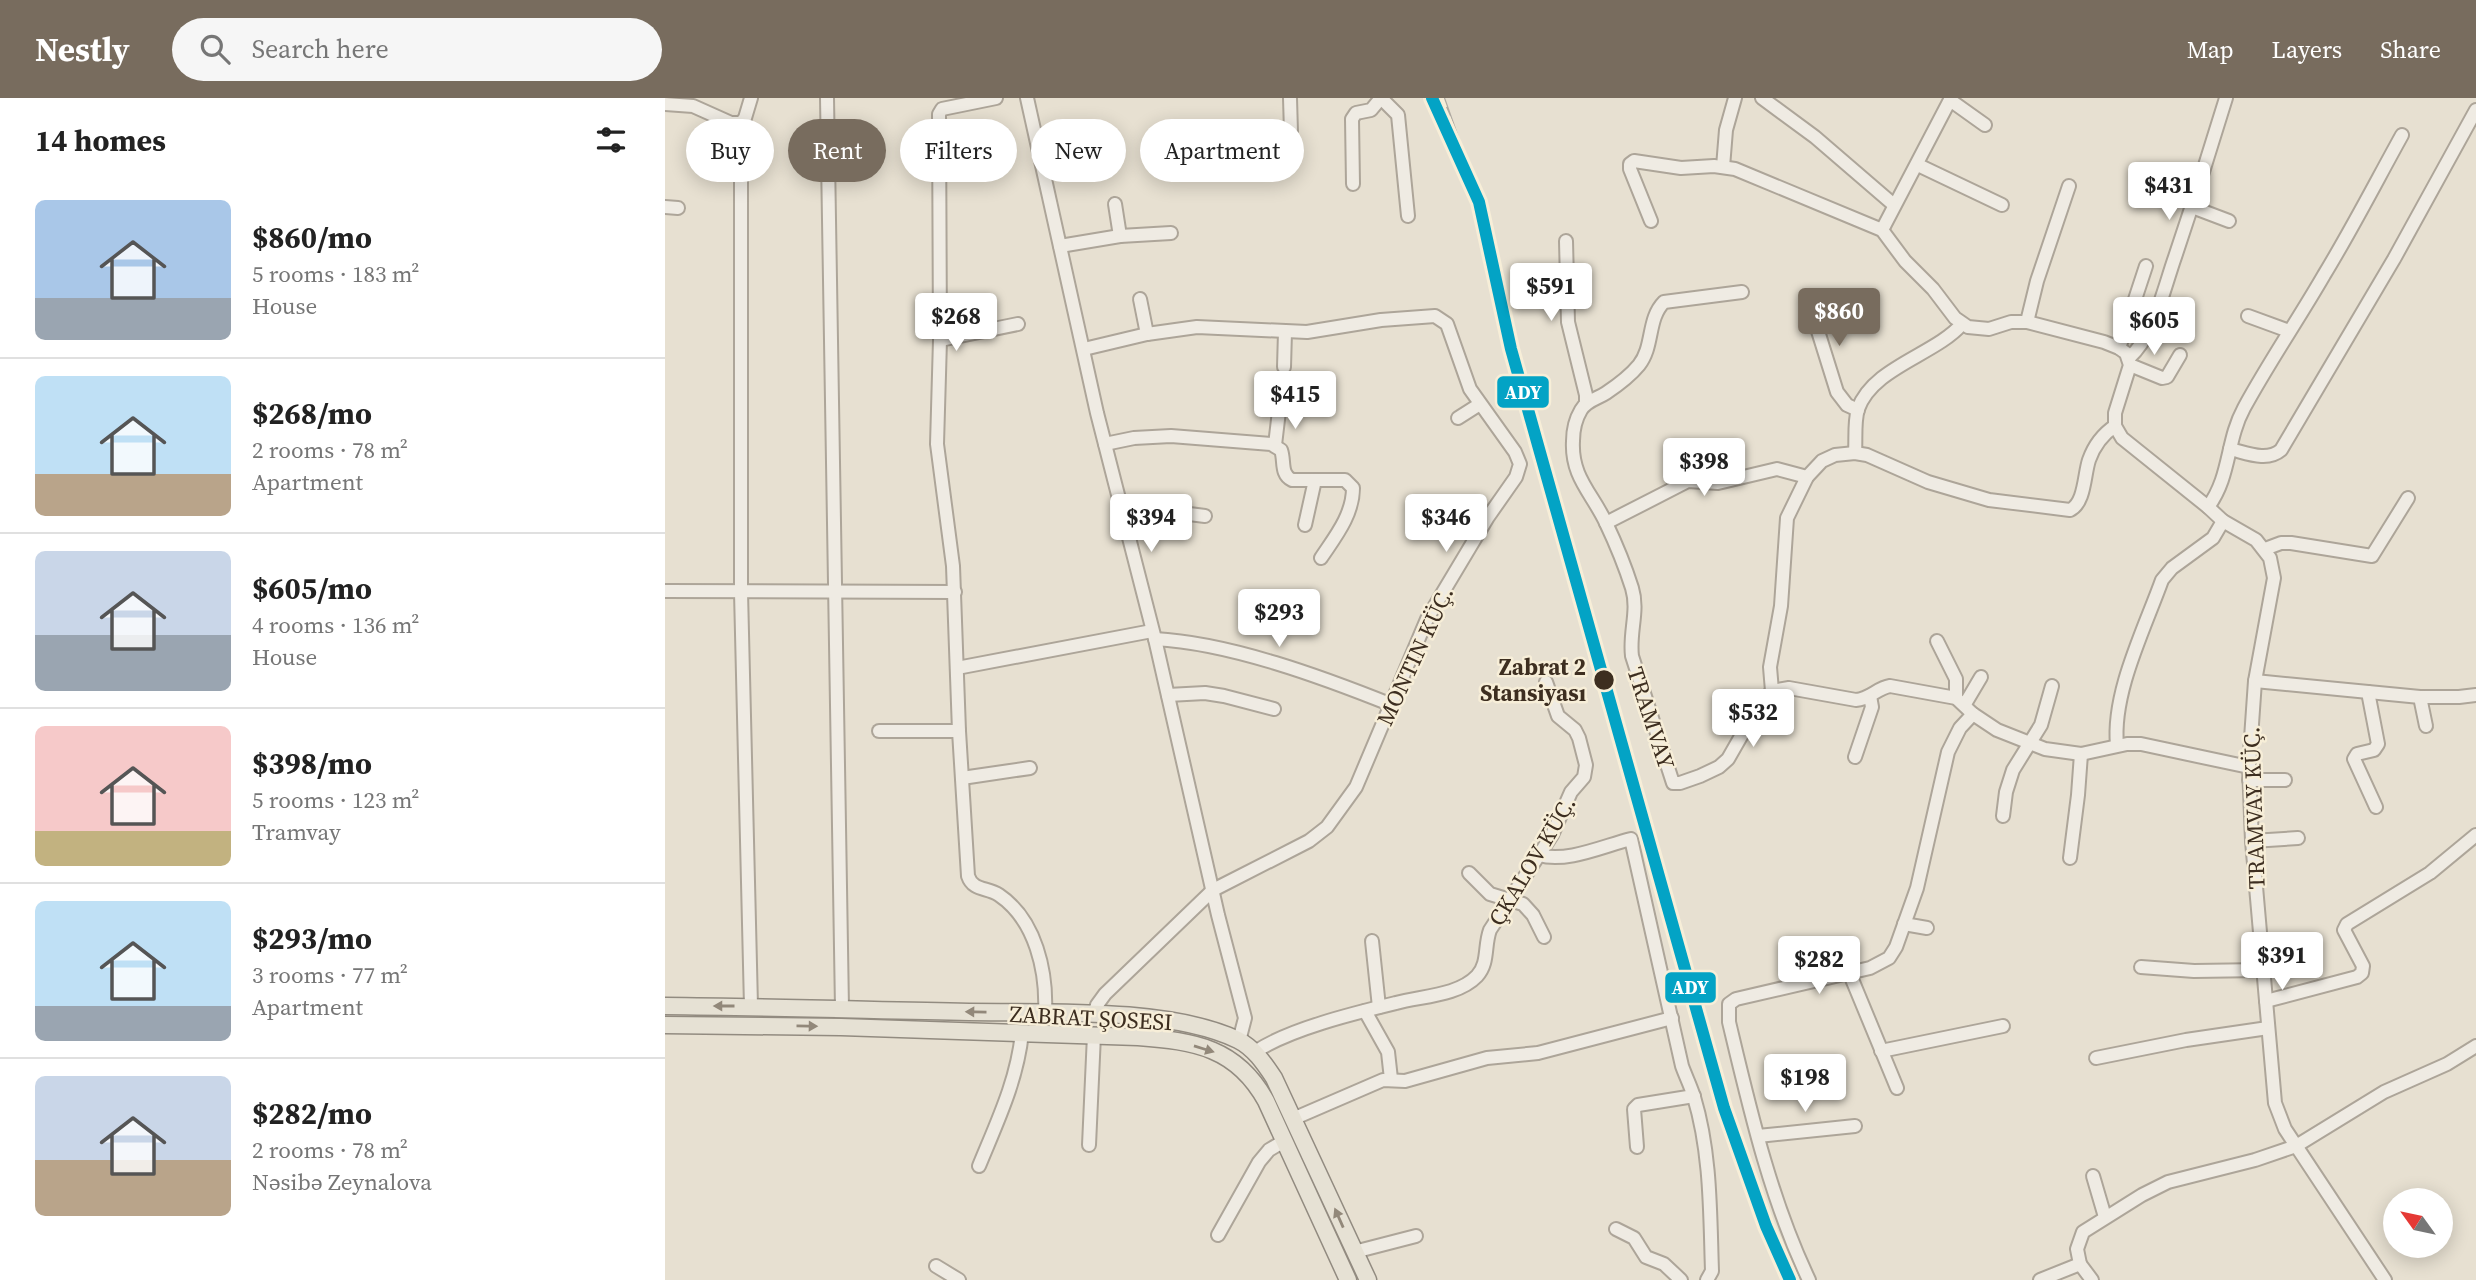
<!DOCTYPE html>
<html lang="en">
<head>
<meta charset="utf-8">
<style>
	body { margin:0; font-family:"Source Serif 4",serif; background:#f6f6f6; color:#222; height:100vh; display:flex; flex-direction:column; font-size:26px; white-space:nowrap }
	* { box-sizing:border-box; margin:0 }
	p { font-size:23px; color:#767676 }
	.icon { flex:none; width:38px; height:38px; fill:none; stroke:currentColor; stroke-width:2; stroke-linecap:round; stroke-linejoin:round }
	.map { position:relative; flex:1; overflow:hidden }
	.sheet { display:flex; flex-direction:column; background:#fff; width:665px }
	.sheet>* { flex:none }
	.hud { position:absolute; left:21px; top:21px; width:665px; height:63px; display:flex; gap:14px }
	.needle { width:46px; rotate:303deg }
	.controls { position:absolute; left:1718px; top:1090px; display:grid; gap:14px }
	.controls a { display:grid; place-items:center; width:70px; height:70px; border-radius:50%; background:#fff; box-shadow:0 4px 18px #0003; font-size:35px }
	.price { position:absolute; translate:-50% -60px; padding:0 16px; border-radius:7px; background:#fff; color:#222; font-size:23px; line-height:46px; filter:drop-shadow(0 2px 4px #0008) }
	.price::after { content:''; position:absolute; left:50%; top:42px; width:21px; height:16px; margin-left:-10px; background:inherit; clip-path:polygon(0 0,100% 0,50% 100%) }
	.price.current { background:#786c5e; color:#fff }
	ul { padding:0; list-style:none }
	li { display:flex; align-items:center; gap:21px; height:175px; padding:0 35px }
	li+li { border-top:2px solid #e0e0e0 }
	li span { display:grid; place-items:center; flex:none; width:196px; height:140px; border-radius:10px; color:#555 }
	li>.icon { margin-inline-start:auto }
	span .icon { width:84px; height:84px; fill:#fffc; stroke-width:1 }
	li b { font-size:30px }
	h2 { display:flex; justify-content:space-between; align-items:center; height:84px; padding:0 35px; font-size:30px }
	.tag { padding:0 24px; border-radius:32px; background:#fff; box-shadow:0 4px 18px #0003; font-size:24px; line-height:63px }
	.tag.current { background:#786c5e; color:#fff }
	header { display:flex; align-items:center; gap:42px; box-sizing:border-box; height:98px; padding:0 35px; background:#786c5e; color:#fff }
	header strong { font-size:33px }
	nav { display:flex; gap:38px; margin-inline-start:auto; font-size:24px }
	.search { width:490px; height:63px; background:#f6f6f6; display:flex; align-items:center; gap:18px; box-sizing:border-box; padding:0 24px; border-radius:38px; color:#767676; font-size:26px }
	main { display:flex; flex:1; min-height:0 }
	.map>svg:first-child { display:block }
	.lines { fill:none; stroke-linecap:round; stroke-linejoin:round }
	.minor-casing { stroke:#ada599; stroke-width:16 }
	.major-casing { stroke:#928b80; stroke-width:19 }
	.minor { stroke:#efebe3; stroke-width:12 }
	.major { stroke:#e6e1d4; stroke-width:16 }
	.rail-casing { stroke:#afaaa2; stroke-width:6 }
	.rail { stroke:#f7eed8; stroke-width:3.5; stroke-dasharray:10; stroke-linecap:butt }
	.rail-1-casing { stroke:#f7eed8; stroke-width:18 }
	.rail-1 { stroke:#03a3c5; stroke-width:12 }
	.oneway { fill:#92887a }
	.stop-dot { fill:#3d2e20; stroke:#f7eed8; stroke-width:2.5 }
	.labels { text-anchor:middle; stroke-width:5; stroke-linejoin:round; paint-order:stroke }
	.street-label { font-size:23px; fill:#3d2e20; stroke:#f7eed8 }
	.stop-label { font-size:23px; font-weight:bold; fill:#3d2e20; stroke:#f7eed8; text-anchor:end }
	.line-badge { stroke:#f7eed8; stroke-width:2.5 }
	.badge-label { font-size:19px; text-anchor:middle; font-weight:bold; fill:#fff }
</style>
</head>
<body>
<header>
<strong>Nestly</strong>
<div class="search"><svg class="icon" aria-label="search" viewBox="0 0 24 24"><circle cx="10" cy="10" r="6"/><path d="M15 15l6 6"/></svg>Search here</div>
<nav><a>Map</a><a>Layers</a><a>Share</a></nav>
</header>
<main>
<section class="sheet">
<h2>14 homes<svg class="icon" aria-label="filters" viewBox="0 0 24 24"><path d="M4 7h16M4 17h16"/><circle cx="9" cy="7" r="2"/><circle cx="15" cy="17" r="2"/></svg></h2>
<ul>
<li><span style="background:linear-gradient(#a9c7e8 70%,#9aa5b1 0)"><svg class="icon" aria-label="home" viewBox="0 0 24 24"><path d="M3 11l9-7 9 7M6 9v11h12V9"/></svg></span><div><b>$860/mo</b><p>5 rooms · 183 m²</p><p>House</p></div></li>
<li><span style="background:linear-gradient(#bfe0f5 70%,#b9a48a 0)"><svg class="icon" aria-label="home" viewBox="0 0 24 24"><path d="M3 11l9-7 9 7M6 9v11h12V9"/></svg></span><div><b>$268/mo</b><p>2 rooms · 78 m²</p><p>Apartment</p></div></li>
<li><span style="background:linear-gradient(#c9d6e8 60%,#9aa5b1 0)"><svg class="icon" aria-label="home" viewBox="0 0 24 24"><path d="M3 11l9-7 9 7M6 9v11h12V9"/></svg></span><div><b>$605/mo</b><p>4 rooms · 136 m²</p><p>House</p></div></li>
<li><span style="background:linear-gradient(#f6c9c9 75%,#c2b280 0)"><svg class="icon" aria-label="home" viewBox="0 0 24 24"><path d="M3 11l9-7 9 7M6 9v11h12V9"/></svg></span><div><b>$398/mo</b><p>5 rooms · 123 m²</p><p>Tramvay</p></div></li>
<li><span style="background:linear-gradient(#bfe0f5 75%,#9aa5b1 0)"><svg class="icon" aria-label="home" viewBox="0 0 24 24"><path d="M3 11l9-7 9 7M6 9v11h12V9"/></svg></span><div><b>$293/mo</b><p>3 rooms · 77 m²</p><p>Apartment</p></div></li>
<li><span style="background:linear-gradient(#c9d6e8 60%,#b9a48a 0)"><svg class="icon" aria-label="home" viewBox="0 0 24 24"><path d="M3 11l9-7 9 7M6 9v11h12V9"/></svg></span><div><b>$282/mo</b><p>2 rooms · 78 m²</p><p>Nəsibə Zeynalova</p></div></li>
</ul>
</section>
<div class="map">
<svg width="1811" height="1182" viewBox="0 0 1811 1182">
	<rect width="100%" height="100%" fill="#e7e0d1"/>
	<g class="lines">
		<g class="minor-casing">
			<g id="minor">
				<polyline points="162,0 177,910"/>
				<path d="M331 0 277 11 274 16 275 242 272 346 288 468 294 633 303 778C308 793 322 789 334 797 371 822 382 874 380 915"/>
				<polyline points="362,0 432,315 490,541 553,817 580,920 574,943"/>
				<polyline points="625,0 626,34"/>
				<polyline points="716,0 733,17 743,118"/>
				<polyline points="1097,0 1150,39 1229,107"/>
				<polyline points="1285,2 1320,27"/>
				<polyline points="0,6 28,8 66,25 76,25 80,20 86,0"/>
				<polyline points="76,25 76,494 86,908"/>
				<polyline points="1253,67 1337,107"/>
				<polyline points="1058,69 1061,32 1070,0"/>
				<polyline points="688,86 687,21 691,15 706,12 716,0"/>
				<polyline points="450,106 455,138"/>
				<polyline points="0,109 13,110"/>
				<polyline points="1527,109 1564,123"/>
				<polyline points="986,123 965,71 965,66 969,63 1016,70 1049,68 1070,71 1217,132 1240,163 1268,191 1290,220 1303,229 1324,231 1346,224 1362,224 1439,244 1454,250 1461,255 1465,267 1450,315 1450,328 1457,340 1543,409 1558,423 1591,442 1605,460 1609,480 1590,583 1584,669 1587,743 1610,1005 1620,1031 1720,1182"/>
				<polyline points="1217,132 1286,0"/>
				<polyline points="901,143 903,224 921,297 921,305"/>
				<polyline points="395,148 455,138 506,135"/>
				<path d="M1077 194 999 204C982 221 989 248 974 267 965 278 953 287 941 295 932 301 922 302 916 312 910 322 908 332 908 343 906 379 927 395 941 425 951 446 960 468 967 490 974 513 964 534 967 558L1008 685H1015L1035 678 1054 669 1063 661 1091 612 1107 593 1124 590 1191 602C1205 601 1212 590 1225 588L1291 600 1308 616 1332 632 1380 651 1416 656 1462 646H1476L1584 669"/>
				<polyline points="475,201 482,236"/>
				<polyline points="1143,201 1172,294 1182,307 1193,312"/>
				<polyline points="1583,218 1624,233"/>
				<polyline points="1362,224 1372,183 1404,88"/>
				<polyline points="275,242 353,226"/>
				<polyline points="1454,250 1481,168"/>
				<polyline points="419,251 482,236 532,229 642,234 716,222 770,218 782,226 805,291 850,354 855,366 851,379 823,419 762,521 691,689 662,729 644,743 548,792 440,896 432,907 429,917"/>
				<path d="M1464 260C1489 238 1499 190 1510 159 1528 106 1545 53 1561 0"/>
				<polyline points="1465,267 1497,280 1502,279 1515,257"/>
				<polyline points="619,269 620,234"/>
				<polyline points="793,320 815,306"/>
				<path d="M440 346 469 340 506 338 606 346 616 352C620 363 615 376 627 382H680L688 390C688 417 670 439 656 460"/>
				<polyline points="610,347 614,313"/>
				<path d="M1565 351C1582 355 1602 364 1616 352L1729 161 1811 12"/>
				<path d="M1190 355C1191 341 1189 324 1193 311 1208 269 1270 257 1297 226"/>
				<path d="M1543 409C1566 378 1561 343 1579 310 1604 264 1633 222 1659 177 1687 131 1711 84 1737 37"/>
				<polyline points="459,418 493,412 540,418"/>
				<polyline points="941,425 1023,383 1053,385 1112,371 1142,379"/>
				<polyline points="640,427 650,382"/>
				<polyline points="1600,451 1616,445 1626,445 1707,458 1743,400"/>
				<polyline points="0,493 290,494"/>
				<path d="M490 541C565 545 657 579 727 607"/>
				<polyline points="1272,543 1291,581 1291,600"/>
				<polyline points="292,570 487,533"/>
				<polyline points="1590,583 1755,599 1794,599 1811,597"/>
				<path d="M1107 593 1105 569 1116 508 1122 420 1142 379 1157 363 1170 357 1190 355 1202 357 1263 384 1324 402 1405 412C1420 405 1419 377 1424 362 1429 348 1438 336 1450 328"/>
				<polyline points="1703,594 1713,646 1709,652 1692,656 1689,661 1711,709"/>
				<polyline points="503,597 540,595 559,598 609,611"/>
				<polyline points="1755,599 1761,628"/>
				<polyline points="1300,606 1316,579"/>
				<polyline points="214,633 294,633"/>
				<path d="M1452 647C1447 595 1479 532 1497 482L1507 470 1548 440 1558 423"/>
				<polyline points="1190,659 1207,609 1205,598"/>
				<polyline points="297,680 365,670"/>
				<polyline points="1584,682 1620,682"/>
				<polyline points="1338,718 1341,694 1348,672 1376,627 1387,588"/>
				<polyline points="1587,743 1633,740"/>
				<path d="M874 757C902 765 938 748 966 741L1017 968C1021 979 1026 989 1029 999 1046 1055 1045 1115 1047 1173L1042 1182"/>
				<polyline points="1405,760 1413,697 1416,656"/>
				<polyline points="804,775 825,796 858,806 868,817 879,839"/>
				<polyline points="1239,826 1262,830"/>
				<polyline points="707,843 714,909"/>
				<polyline points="1476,869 1529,873 1598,872"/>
				<polyline points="1184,874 1232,990"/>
				<polyline points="1601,903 1692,879 1697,875 1698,868 1679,832 1682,826 1765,775 1811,737"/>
				<polyline points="700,913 723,954 726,981"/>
				<polyline points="1216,953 1338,928"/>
				<path d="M590 954C624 931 690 915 731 905 756 898 793 898 812 878 824 865 819 848 825 832L887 737 906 694 919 679 921 667 914 640 910 632 893 618 881 584"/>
				<polyline points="1431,960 1521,942 1603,930"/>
				<polyline points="630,1020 718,982 740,983 822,960 873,955 1007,920"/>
				<polyline points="1093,1038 1190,1028"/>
				<polyline points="424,1047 429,937"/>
				<polyline points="972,1049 969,1011 973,1007 1029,998"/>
				<path d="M314 1068C332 1024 352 983 357 935"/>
				<polyline points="1428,1078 1440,1119"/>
				<polyline points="951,1131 969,1140 981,1159 999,1166 1016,1182"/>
				<polyline points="553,1137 594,1064 604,1052 619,1043"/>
				<polyline points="689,1154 751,1138"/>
				<polyline points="1415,1166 1427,1182"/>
				<polyline points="271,1168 294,1182"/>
				<path d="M1144 1182C1105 1100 1085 1012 1064 924V906L1071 901 1205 870 1224 860 1231 849 1252 790 1283 654 1295 630 1308 616"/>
				<polyline points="1375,1182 1415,1166 1412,1151 1418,1134 1477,1097 1503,1084 1590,1062 1631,1048 1719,994 1782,966 1811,948"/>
			</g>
		</g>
		<g class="major-casing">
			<g id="major">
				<path d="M0 908C101 909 202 912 304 914 380 915 505 909 573 942 589 950 599 965 609 980L703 1182"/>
				<path d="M0 927 176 929 473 939C530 943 572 950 601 1003L683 1182"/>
			</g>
		</g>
		<use href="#minor" class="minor"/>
		<use href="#major" class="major"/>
		<g class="rail-casing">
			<polyline id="rail" points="777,0 814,104"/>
		</g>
		<use href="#rail" class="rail"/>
		<g class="rail-1-casing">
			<polyline id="rail-1" points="767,0 814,104 846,251 1059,1010 1101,1128 1125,1182"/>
		</g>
		<use href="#rail-1" class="rail-1"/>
	</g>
	<defs><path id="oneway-solid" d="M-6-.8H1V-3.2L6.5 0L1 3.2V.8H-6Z" transform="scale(1.75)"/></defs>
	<g class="oneway">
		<use href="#oneway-solid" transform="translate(59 908) rotate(-180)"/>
		<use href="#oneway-solid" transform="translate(311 914) rotate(-179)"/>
		<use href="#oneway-solid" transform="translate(142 928) rotate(1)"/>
		<use href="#oneway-solid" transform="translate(539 951) rotate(17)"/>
		<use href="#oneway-solid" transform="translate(674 1120) rotate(-114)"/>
	</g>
	<circle class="stop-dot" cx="939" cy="582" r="11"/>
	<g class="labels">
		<g class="street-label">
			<text transform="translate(750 558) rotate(-65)" y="8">MONTIN KÜÇ.</text>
			<text transform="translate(986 620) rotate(72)" y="8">TRAMVAY</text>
			<text transform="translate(1589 710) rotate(-92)" y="8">TRAMVAY KÜÇ.</text>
			<text transform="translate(867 763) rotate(-59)" y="8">ÇKALOV KÜÇ.</text>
			<text transform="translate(426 920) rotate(3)" y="8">ZABRAT ŞOSESI</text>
		</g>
		<g class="stop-label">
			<text x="921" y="577">Zabrat 2<tspan x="921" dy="26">Stansiyası</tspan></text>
		</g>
	</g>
	<g class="line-badge">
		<rect x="831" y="277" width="54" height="34" rx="7" fill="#03a3c5"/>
		<rect x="999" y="873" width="53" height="33" rx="7" fill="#03a3c5"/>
	</g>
	<g class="badge-label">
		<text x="858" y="301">ADY</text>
		<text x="1025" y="896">ADY</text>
	</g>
</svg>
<div class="controls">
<a><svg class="needle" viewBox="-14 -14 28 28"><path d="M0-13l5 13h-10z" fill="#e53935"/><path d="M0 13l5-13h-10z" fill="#767676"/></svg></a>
</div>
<b class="price" style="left:1504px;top:124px">$431</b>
<b class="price" style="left:886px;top:225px">$591</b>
<b class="price current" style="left:1174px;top:250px">$860</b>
<b class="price" style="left:291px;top:255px">$268</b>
<b class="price" style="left:1489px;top:259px">$605</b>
<b class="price" style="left:630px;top:333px">$415</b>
<b class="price" style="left:1039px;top:400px">$398</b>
<b class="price" style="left:486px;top:456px">$394</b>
<b class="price" style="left:781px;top:456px">$346</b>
<b class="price" style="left:614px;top:551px">$293</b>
<b class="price" style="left:1088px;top:651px">$532</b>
<b class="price" style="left:1617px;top:894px">$391</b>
<b class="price" style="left:1154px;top:898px">$282</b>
<b class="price" style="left:1140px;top:1016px">$198</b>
<div class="hud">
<a class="tag">Buy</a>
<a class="tag current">Rent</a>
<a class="tag">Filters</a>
<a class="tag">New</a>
<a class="tag">Apartment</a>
</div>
</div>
</main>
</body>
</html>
